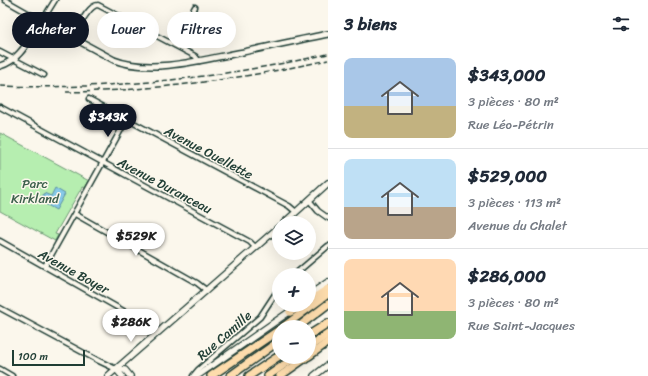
<!DOCTYPE html>
<html lang="fr">
<head>
<meta charset="utf-8">
<style>
	body { margin:0; font-family:Sriracha,sans-serif; background:#f2f2f3; color:#1f2937; height:100vh; display:flex; flex-direction:column; font-size:15px; white-space:nowrap }
	* { box-sizing:border-box; margin:0 }
	p { font-size:13px; color:#747a83 }
	.icon { flex:none; width:22px; height:22px; fill:none; stroke:currentColor; stroke-width:2; stroke-linecap:round; stroke-linejoin:round }
	.map { position:relative; flex:1; overflow:hidden }
	.details { display:flex; flex-direction:column; background:#fff; width:320px }
	.details>* { flex:none }
	.guide { position:absolute; left:12px; top:12px; width:256px; height:36px; display:flex; gap:8px }
	.tools { position:absolute; left:272px; top:216px; display:grid; gap:8px }
	.tools a { display:grid; place-items:center; width:44px; height:44px; border-radius:50%; background:#fff; box-shadow:0 4px 16px #0002; font-size:20px }
	.scale { position:absolute; left:12px; bottom:10px; width:73px; box-sizing:border-box; padding-left:4px; border:2px solid #1f3d34; border-top:0; font-size:11px; line-height:14px; white-space:nowrap; color:#1f3d34; -webkit-text-stroke:3px #fbf7ec; paint-order:stroke }
	.price { position:absolute; translate:-50% -34px; padding:0 9px; border-radius:14px; background:#fff; color:#222; font-size:13px; line-height:26px; filter:drop-shadow(0 1px 2px #0008) }
	.price::after { content:''; position:absolute; left:50%; top:24px; width:12px; height:9px; margin-left:-6px; background:inherit; clip-path:polygon(0 0,100% 0,50% 100%) }
	.price.active { background:#111827; color:#fff }
	ul { padding:0; list-style:none }
	li { display:flex; align-items:center; gap:12px; height:100px; padding:0 16px }
	li+li { border-top:1px solid #e0e1e3 }
	li span { display:grid; place-items:center; flex:none; width:112px; height:80px; border-radius:8px; color:#555 }
	li>.icon { margin-inline-start:auto }
	span .icon { width:48px; height:48px; fill:#fffc; stroke-width:1 }
	li b { font-size:17px }
	h2 { display:flex; justify-content:space-between; align-items:center; height:48px; padding:0 16px; font-size:17px }
	.chip { padding:0 14px; border-radius:18px; background:#fff; box-shadow:0 4px 16px #0002; font-size:14px; line-height:36px }
	.chip.active { background:#111827; color:#fff }
	main { display:flex; flex:1; min-height:0 }
	.map>svg:first-child { display:block }
	.green { fill:#b6eeb0; stroke:#6a9672 }
	.water { fill:#87c9e8; stroke:#5d91a0 }
	.lines { fill:none; stroke-linecap:round; stroke-linejoin:round }
	.minor-casing { stroke:#1f3d34; stroke-width:7 }
	.tertiary-casing { stroke:#1f3d34; stroke-width:8 }
	.secondary-casing { stroke:#1f3d34; stroke-width:8 }
	.motorway-casing { stroke:#1f3d34; stroke-width:10 }
	.minor { stroke:#fbf7ec; stroke-width:4 }
	.tertiary { stroke:#fbf7ec; stroke-width:5 }
	.secondary { stroke:#fbf7ec; stroke-width:5.5 }
	.motorway { stroke:#fddcac; stroke-width:7 }
	.rail { stroke:#1f3d34; stroke-width:1.5; stroke-dasharray:6 3; stroke-linecap:butt }
	.labels { text-anchor:middle; stroke-width:3; stroke-linejoin:round; paint-order:stroke }
	.street-label { font-size:13px; fill:#1f3d34; stroke:#fbf7ec }
	.park-label { font-size:13px; fill:#3d604d; stroke:#fbf7ec }
</style>
</head>
<body>
<main>
<div class="map">
<svg width="328" height="376" viewBox="0 0 328 376">
	<rect width="100%" height="100%" fill="#fbf7ec"/>
	<filter id="ink" filterUnits="userSpaceOnUse"><feTurbulence type="fractalNoise" baseFrequency=".025" numOctaves="2"/><feDisplacementMap in="SourceGraphic" scale="8" xChannelSelector="R" yChannelSelector="G"/><feConvolveMatrix kernelMatrix="1 2 1 2 8 2 1 2 1" color-interpolation-filters="sRGB"/></filter>
	<g filter="url(#ink)">
		<polygon class="green" points="0,133 89,181 85,188 82,187 55,234 58,235 55,241 0,211"/>
		<polygon class="water" points="55,188 65,194 56,210 40,201 44,193 51,196"/>
		<g class="lines">
			<g class="minor-casing">
				<g id="minor">
					<polyline points="5,0 42,21 55,0"/>
					<path d="M73 37C78 29 88 5 98 5L195 56 199 61"/>
					<polyline points="175,45 195,7"/>
					<polyline points="0,52 44,75"/>
					<polyline points="89,99 289,206 296,212"/>
					<polyline points="0,107 250,242 255,247"/>
					<polyline points="309,200 318,211 328,218"/>
					<polyline points="75,214 197,283 206,290"/>
					<polyline points="0,241 143,322 158,331"/>
					<polyline points="45,266 127,119"/>
					<polyline points="294,275 328,246"/>
					<polyline points="0,308 99,361 116,369"/>
					<polyline points="0,369 12,376"/>
					<polyline points="193,376 198,370 260,317 279,288"/>
				</g>
			</g>
			<g class="tertiary-casing">
				<path id="tertiary" d="M0 66C21 60 30 37 42 21L114 60C149 74 203 60 238 53 268 47 298 40 328 34"/>
			</g>
			<g class="secondary-casing">
				<g id="secondary">
					<polyline points="284,223 328,183"/>
					<polyline points="309,295 328,282"/>
					<polyline points="116,369 125,370 130,376"/>
					<polyline points="116,369 122,376"/>
					<polyline points="108,376 279,227"/>
					<polyline points="197,376 292,310"/>
					<polyline points="314,376 328,365"/>
				</g>
			</g>
			<g class="motorway-casing">
				<g id="motorway">
					<polyline points="309,301 328,289"/>
					<polyline points="290,312 304,305"/>
					<polyline points="283,327 328,294"/>
					<polyline points="298,327 328,304"/>
					<polyline points="309,335 328,323"/>
					<polyline points="309,347 328,334"/>
					<polyline points="309,356 328,342"/>
					<polyline points="211,376 279,330"/>
					<polyline points="230,376 279,341"/>
					<polyline points="249,376 279,356"/>
					<polyline points="268,376 295,357"/>
					<polyline points="280,376 307,357"/>
				</g>
			</g>
			<use href="#minor" class="minor"/>
			<use href="#tertiary" class="tertiary"/>
			<use href="#secondary" class="secondary"/>
			<use href="#motorway" class="motorway"/>
			<g class="rail">
				<path d="M0 86C110 90 221 78 328 54"/>
				<path d="M66 92C154 91 242 79 328 60"/>
			</g>
		</g>
	</g>
	<g class="labels">
		<g class="street-label">
			<text transform="translate(209 152) rotate(28)" y="5">Avenue Ouellette</text>
			<text transform="translate(165 185) rotate(28)" y="5">Avenue Duranceau</text>
			<text transform="translate(74 271) rotate(29)" y="5">Avenue Boyer</text>
			<text transform="translate(224 335) rotate(-41)" y="5">Rue Camille</text>
		</g>
		<g class="park-label">
			<text x="35" y="188">Parc<tspan x="35" dy="15">Kirkland</tspan></text>
		</g>
	</g>
</svg>
<div class="tools">
<a><svg class="icon" aria-label="layers" viewBox="0 0 24 24"><path d="M12 4l9 5-9 5-9-5zM3 14l9 5 9-5"/></svg></a>
<a>+</a>
<a>−</a>
</div>
<div class="scale">100 m</div>
<b class="price active" style="left:108px;top:138px">$343K</b>
<b class="price" style="left:136px;top:257px">$529K</b>
<b class="price" style="left:131px;top:343px">$286K</b>
<div class="guide">
<a class="chip active">Acheter</a>
<a class="chip">Louer</a>
<a class="chip">Filtres</a>
</div>
</div>
<section class="details">
<h2>3 biens<svg class="icon" aria-label="filters" viewBox="0 0 24 24"><path d="M4 7h16M4 17h16"/><circle cx="9" cy="7" r="2"/><circle cx="15" cy="17" r="2"/></svg></h2>
<ul>
<li><span style="background:linear-gradient(#a9c7e8 60%,#c2b280 0)"><svg class="icon" aria-label="home" viewBox="0 0 24 24"><path d="M3 11l9-7 9 7M6 9v11h12V9"/></svg></span><div><b>$343,000</b><p>3 pièces · 80 m²</p><p>Rue Léo-Pétrin</p></div></li>
<li><span style="background:linear-gradient(#bfe0f5 60%,#b9a48a 0)"><svg class="icon" aria-label="home" viewBox="0 0 24 24"><path d="M3 11l9-7 9 7M6 9v11h12V9"/></svg></span><div><b>$529,000</b><p>3 pièces · 113 m²</p><p>Avenue du Chalet</p></div></li>
<li><span style="background:linear-gradient(#ffd9b3 65%,#8fb573 0)"><svg class="icon" aria-label="home" viewBox="0 0 24 24"><path d="M3 11l9-7 9 7M6 9v11h12V9"/></svg></span><div><b>$286,000</b><p>3 pièces · 80 m²</p><p>Rue Saint-Jacques</p></div></li>
</ul>
</section>
</main>
</body>
</html>
